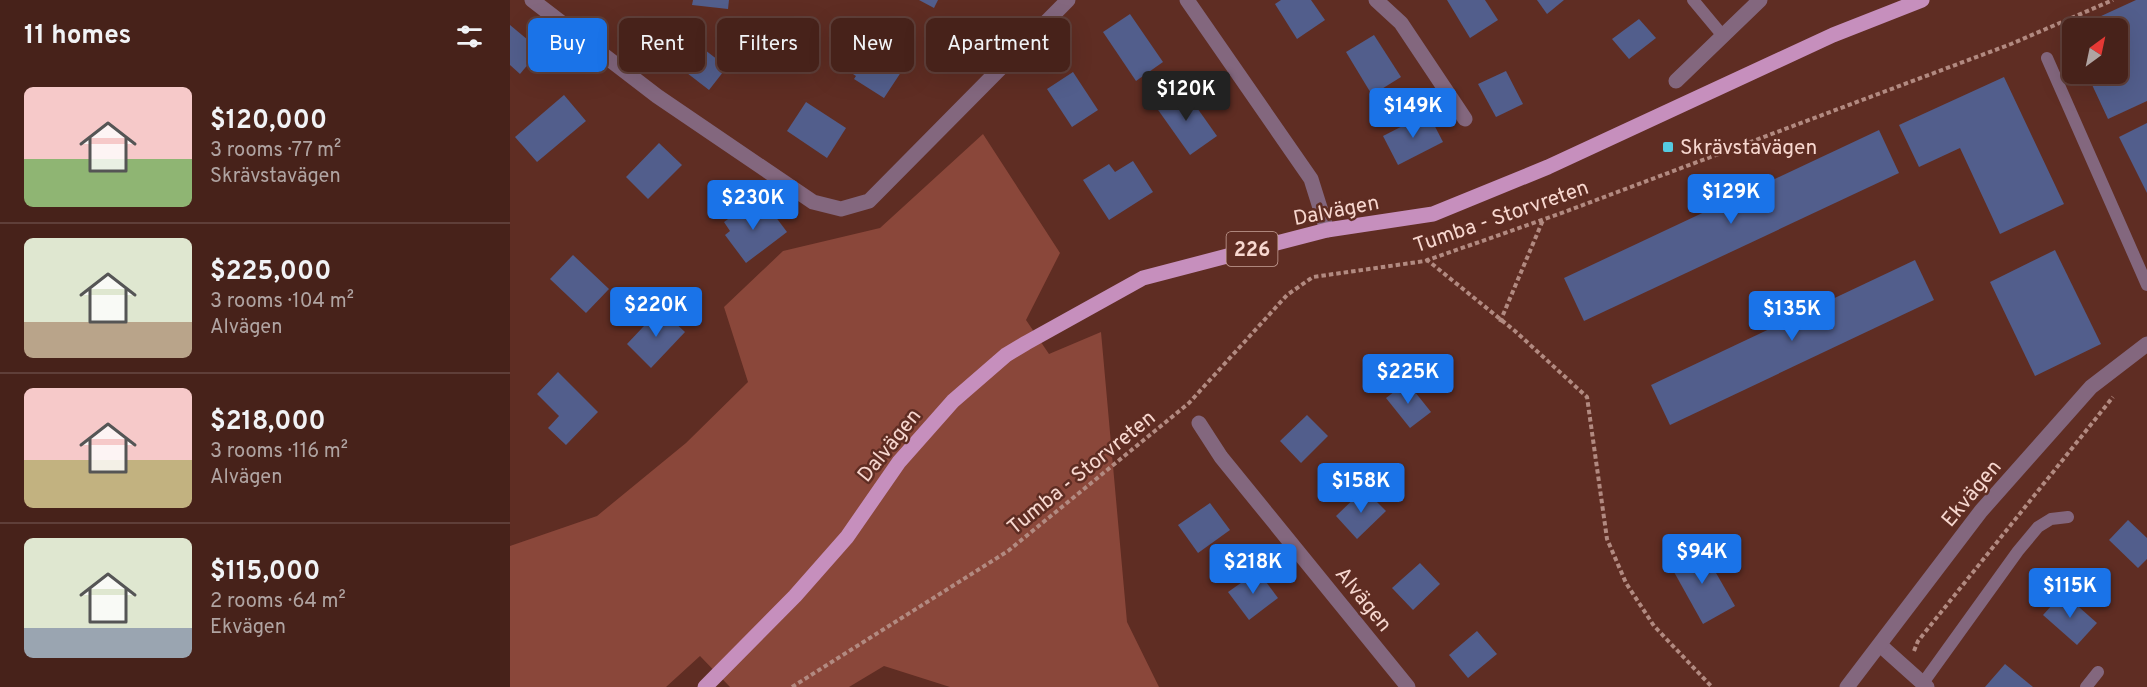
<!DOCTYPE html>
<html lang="en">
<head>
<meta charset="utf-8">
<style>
	body { margin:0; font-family:Overpass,sans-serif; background:#512f27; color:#f1f3f6; height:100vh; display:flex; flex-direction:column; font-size:22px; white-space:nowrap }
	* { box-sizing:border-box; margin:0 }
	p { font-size:20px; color:#b0a4a2 }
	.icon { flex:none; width:33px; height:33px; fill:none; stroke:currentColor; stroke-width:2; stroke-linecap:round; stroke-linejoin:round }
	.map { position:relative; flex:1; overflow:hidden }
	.details { display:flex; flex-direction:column; background:#47221a; width:510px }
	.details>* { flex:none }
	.hud { position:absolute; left:18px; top:18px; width:570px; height:54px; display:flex; gap:12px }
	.needle { width:39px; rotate:33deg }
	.controls { position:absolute; left:1552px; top:18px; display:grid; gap:12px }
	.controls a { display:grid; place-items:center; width:66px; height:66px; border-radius:9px; background:#47221a; box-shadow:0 6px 24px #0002,0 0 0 2px #5f3f39; font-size:30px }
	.price { position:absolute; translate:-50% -51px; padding:0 14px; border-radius:6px; background:#1a73e8; color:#fff; font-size:20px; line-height:39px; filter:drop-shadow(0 2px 3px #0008) }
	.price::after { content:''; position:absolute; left:50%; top:36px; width:18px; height:14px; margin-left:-9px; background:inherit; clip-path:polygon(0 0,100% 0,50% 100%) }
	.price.active { background:#222; color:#fff }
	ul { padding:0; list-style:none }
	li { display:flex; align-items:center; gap:18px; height:150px; padding:0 24px }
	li+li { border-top:2px solid #5f3f39 }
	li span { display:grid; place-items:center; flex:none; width:168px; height:120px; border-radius:9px; color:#555 }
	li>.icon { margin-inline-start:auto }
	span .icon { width:72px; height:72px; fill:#fffc; stroke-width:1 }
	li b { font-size:26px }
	h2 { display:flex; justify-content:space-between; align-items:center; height:72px; padding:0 24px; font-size:26px }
	.tag { padding:0 21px; border-radius:9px; background:#47221a; box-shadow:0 6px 24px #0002,0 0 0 2px #5f3f39; font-size:21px; line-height:54px }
	.tag.active { background:#1a73e8; color:#fff }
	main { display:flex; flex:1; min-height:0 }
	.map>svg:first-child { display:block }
	.green { fill:#8a473a }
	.building { fill:#525e8c }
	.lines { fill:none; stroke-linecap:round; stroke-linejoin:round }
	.path { stroke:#b28a81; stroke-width:4; stroke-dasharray:4.5 3; stroke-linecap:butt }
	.service { stroke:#83677e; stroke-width:12 }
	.minor { stroke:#83677e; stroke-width:15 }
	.primary { stroke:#c68fbd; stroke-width:15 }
	.poi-dot { fill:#55cae0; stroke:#5f2d23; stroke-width:2 }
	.labels { text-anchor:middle; stroke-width:5; stroke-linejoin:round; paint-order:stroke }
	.shield { fill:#5f2d23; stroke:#c9a49b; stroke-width:1.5 }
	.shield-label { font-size:20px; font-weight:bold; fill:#f7d7cf }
	.poi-label { font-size:21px; fill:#f7d7cf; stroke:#5f2d23; text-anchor:start }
	.street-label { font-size:21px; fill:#f7d7cf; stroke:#5f2d23 }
</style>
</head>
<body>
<main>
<section class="details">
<h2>11 homes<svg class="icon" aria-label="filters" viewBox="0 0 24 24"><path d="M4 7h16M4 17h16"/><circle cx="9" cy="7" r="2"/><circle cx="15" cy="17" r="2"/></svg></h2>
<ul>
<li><span style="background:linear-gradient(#f6c9c9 60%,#8fb573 0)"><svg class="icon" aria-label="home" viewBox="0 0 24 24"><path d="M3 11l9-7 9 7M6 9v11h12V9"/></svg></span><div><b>$120,000</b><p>3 rooms · 77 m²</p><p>Skrävstavägen</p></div></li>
<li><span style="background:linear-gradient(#dfe7d0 70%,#b9a48a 0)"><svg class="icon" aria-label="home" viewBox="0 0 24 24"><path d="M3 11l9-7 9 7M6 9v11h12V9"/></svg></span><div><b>$225,000</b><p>3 rooms · 104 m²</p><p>Alvägen</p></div></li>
<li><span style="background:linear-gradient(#f6c9c9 60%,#c2b280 0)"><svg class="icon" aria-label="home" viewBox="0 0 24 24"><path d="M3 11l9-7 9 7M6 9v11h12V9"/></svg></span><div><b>$218,000</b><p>3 rooms · 116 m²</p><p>Alvägen</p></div></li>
<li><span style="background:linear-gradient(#dfe7d0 75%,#9aa5b1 0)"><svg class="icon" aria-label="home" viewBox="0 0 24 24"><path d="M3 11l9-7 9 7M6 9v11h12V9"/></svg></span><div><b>$115,000</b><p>2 rooms · 64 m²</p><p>Ekvägen</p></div></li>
</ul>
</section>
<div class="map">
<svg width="1637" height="687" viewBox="0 0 1637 687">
	<rect width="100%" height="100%" fill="#5f2d23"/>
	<polygon class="green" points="473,134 550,253 516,320 539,354 591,332 617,622 649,687 440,687 374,666 339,687 220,687 190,656 156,687 0,687 0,546 87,516 176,443 238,382 214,307 273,251 370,228"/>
	<g class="building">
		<polygon points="183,0 219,0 218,9 182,5"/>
		<polygon points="409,0 428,0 424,8"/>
		<polygon points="771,0 801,0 815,20 787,39 765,4"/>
		<polygon points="937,0 975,0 988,20 960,38"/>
		<polygon points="1027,0 1054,0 1037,14"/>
		<polygon points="1626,0 1637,0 1637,101 1598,119 1577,74 1608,74 1608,28 1565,28"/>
		<polygon points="620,14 653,62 626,81 593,32"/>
		<polygon points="1129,19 1146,38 1119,59 1102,39"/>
		<polygon points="0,25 30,50 10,74 0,65"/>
		<polygon points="1563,29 1563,44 1557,32"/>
		<polygon points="864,35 891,77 862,95 836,52"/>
		<polygon points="177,36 217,67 199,90 159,59"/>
		<polygon points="369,41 399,60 374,98 344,79 346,76 337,70 352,45 362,52"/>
		<polygon points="996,71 1013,104 986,117 968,84"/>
		<polygon points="563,72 588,110 562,127 537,89"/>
		<polygon points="1494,77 1554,204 1490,234 1450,148 1409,167 1389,125"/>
		<polygon points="673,88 707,136 680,155 646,107"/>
		<polygon points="54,95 76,121 27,162 5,137"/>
		<polygon points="296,102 336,128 317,158 277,131"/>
		<polygon points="918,113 933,142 888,165 873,136"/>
		<polygon points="1637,123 1637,193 1609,137"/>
		<polygon points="1369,130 1389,173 1074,321 1054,278"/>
		<polygon points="149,143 172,165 138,199 116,177"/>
		<polygon points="623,161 643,192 599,220 573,180 599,164 605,172"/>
		<polygon points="240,203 247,211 256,204 277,232 236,263 215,235 220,231 214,222"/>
		<polygon points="1545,250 1591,344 1525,376 1480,282"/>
		<polygon points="63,255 99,289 76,313 40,279"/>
		<polygon points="1405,260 1424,300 1160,425 1141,385"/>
		<polygon points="150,309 175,332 141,368 117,344"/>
		<polygon points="48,372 88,412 56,445 38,428 49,416 27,394"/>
		<polygon points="897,382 921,412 900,428 876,398"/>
		<polygon points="797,415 818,436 791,463 770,441"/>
		<polygon points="854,489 876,511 847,539 826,516"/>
		<polygon points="700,503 720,530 688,553 668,525"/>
		<polygon points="1618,520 1637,538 1637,559 1628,568 1599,540"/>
		<polygon points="1190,545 1225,606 1193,624 1159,563"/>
		<polygon points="910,563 930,584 903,610 882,588"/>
		<polygon points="748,571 768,598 739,620 718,592"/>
		<polygon points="1553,593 1587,623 1567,645 1533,615"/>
		<polygon points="967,631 987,654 958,678 939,655"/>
		<polygon points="1495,664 1523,687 1475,687"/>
	</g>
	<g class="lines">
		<g class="path">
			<polyline points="916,259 1005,331 1077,397 1097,539 1116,583 1144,626 1202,687"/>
			<polyline points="990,322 1033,220"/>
			<polyline points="1404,651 1408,641 1603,397"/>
			<polyline points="282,687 498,551 679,403 777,295 803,277 915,261 1049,214 1501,44 1603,0"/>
		</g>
		<g class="service">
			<polyline points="1183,0 1213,36"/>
			<polyline points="1537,58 1637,285"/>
			<polyline points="1413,683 1508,551 1528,527 1541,519 1558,517"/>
			<polyline points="1576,687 1588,672"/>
		</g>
		<g class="minor">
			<polyline points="22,0 147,96 303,202 331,209 359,201 558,0"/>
			<polyline points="677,0 801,179 817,230"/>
			<polyline points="866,0 891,23 955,119"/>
			<polyline points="1166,81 1250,0"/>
			<polyline points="689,423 711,457 898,687"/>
			<polyline points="1370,645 1417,687"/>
			<polyline points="1337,687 1471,511 1581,387 1637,344"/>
		</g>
		<polyline class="primary" points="195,687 285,596 337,537 389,462 443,401 496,355 516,343 633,278 817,230 923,214 1038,167 1323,35 1412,0"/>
	</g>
	<rect class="poi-dot" x="1152" y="141" width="12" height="12" rx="3"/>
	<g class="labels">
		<rect class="shield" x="716.5" y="232" width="51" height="34" rx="4.5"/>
		<g class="shield-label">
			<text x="742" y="256">226</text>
		</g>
		<g class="poi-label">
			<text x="1170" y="154">Skrävstavägen</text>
		</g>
		<g class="street-label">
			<text transform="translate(826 210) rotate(-11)" y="7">Dalvägen</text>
			<text transform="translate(991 216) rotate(-19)" y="7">Tumba - Storvreten</text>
			<text transform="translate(379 445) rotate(-51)" y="7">Dalvägen</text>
			<text transform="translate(571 472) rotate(-39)" y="7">Tumba - Storvreten</text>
			<text transform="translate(1461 493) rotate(-50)" y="7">Ekvägen</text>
			<text transform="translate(854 599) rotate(51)" y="7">Alvägen</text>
		</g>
	</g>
</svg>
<div class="controls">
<a><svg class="needle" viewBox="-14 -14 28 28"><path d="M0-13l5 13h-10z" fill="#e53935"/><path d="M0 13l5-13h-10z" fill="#b0a4a2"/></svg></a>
</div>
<b class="price active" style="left:676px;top:122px">$120K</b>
<b class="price" style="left:903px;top:139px">$149K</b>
<b class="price" style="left:1221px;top:225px">$129K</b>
<b class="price" style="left:243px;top:231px">$230K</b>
<b class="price" style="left:146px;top:338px">$220K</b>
<b class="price" style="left:1282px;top:342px">$135K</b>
<b class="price" style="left:898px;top:405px">$225K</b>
<b class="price" style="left:851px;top:514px">$158K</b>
<b class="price" style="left:1192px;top:585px">$94K</b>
<b class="price" style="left:743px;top:595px">$218K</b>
<b class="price" style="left:1560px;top:619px">$115K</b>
<div class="hud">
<a class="tag active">Buy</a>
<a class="tag">Rent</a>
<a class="tag">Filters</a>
<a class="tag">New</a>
<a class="tag">Apartment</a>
</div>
</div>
</main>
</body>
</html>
